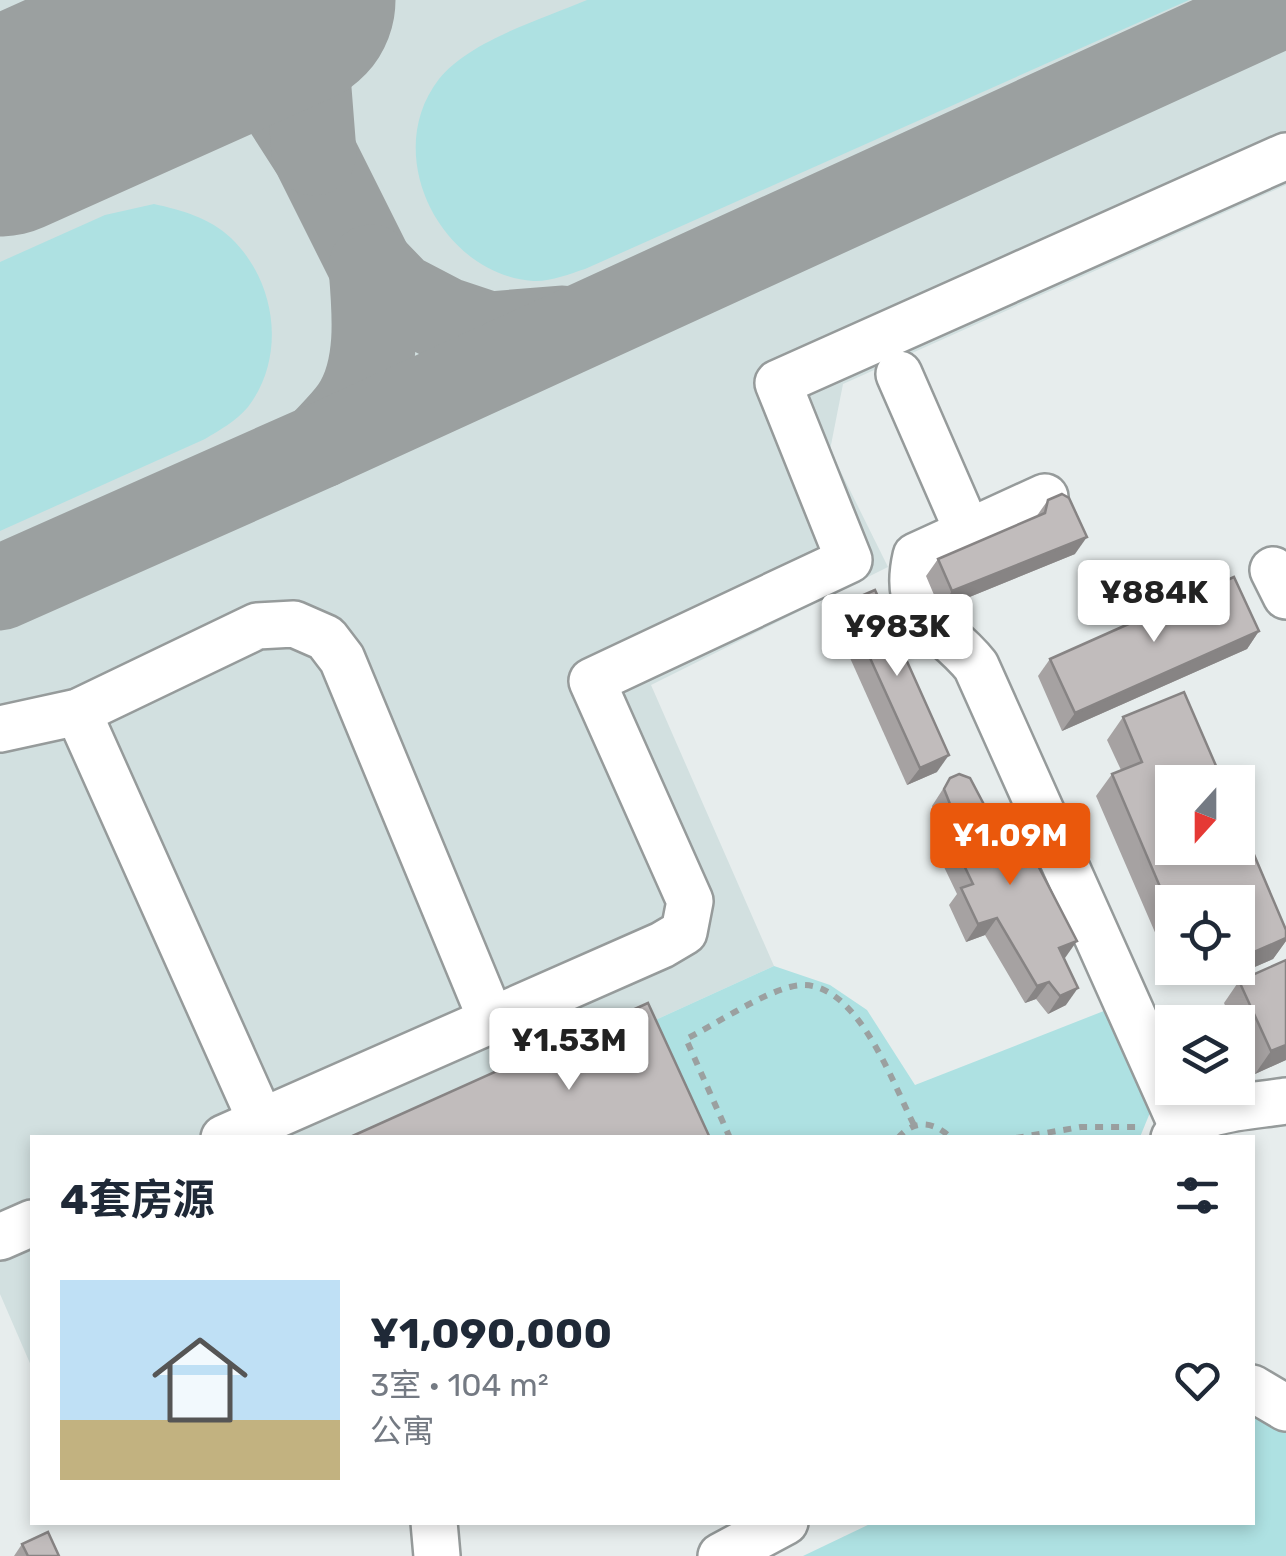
<!DOCTYPE html>
<html lang="zh">
<head>
<meta charset="utf-8">
<style>
	body { margin:0; font-family:Rubik,"Noto Sans SC",sans-serif; background:#f2f2f3; color:#1f2937; height:100vh; display:flex; flex-direction:column; font-size:38px; white-space:nowrap }
	* { box-sizing:border-box; margin:0 }
	p { font-size:32px; color:#747a83 }
	.icon { flex:none; width:55px; height:55px; fill:none; stroke:currentColor; stroke-width:2; stroke-linecap:round; stroke-linejoin:round }
	.map { position:relative; flex:1; overflow:hidden }
	.side { position:absolute; left:30px; top:1135px; width:1225px; height:390px; display:flex; flex-direction:column; background:#fff; border-radius:0px; box-shadow:0 5px 15px #0003 }
	.side>* { flex:none }
	.needle { width:65px; rotate:201deg }
	.fabs { position:absolute; left:1155px; top:765px; display:grid; gap:20px }
	.fabs a { display:grid; place-items:center; width:100px; height:100px; border-radius:0px; background:#fff; box-shadow:0 5px 15px #0003; font-size:50px }
	.price { position:absolute; translate:-50% -85px; padding:0 22px; border-radius:10px; background:#fff; color:#222; font-size:32px; line-height:65px; filter:drop-shadow(0 2px 5px #0008) }
	.price::after { content:''; position:absolute; left:50%; top:60px; width:30px; height:22px; margin-left:-15px; background:inherit; clip-path:polygon(0 0,100% 0,50% 100%) }
	.price.on { background:#ea580c; color:#fff }
	ul { padding:0; list-style:none }
	li { display:flex; align-items:center; gap:30px; height:250px; padding:0 30px }
	li+li { border-top:2px solid #e0e1e3 }
	li span { display:grid; place-items:center; flex:none; width:280px; height:200px; border-radius:0px; color:#555 }
	li>.icon { margin-inline-start:auto }
	span .icon { width:120px; height:120px; fill:#fffc; stroke-width:1 }
	li b { font-size:42px }
	h2 { display:flex; justify-content:space-between; align-items:center; height:120px; padding:0 30px; font-size:42px }
	.map>svg:first-child { display:block }
	.built { fill:#d2e0e0 }
	.green { fill:#aee1e2 }
	.lines { fill:none; stroke-linecap:round; stroke-linejoin:round }
	.taxiway { stroke:#9ba0a0; stroke-width:85 }
	.runway { stroke:#9ba0a0; stroke-width:215 }
	.minor-casing { stroke:#969b9b; stroke-width:50 }
	.path { stroke:#9ba0a0; stroke-width:6; stroke-dasharray:8 8; stroke-linecap:butt }
	.minor { stroke:#fff; stroke-width:45 }
	.wall { fill:#a6a2a2 }
	.shaded-wall { fill:#878484 }
	.building { fill:#c1bcbc; stroke:#878484; stroke-width:2.5 }
</style>
</head>
<body>
<div class="map">
<svg width="1286" height="1556" viewBox="0 0 1286 1556">
	<rect width="100%" height="100%" fill="#e7eded"/>
	<polygon class="built" points="0,0 1286,0 1286,185 843,384 830,450 888,567 651,685 774,966 651,1022 704,1137 32,1138 32,1368 0,1294"/>
	<g class="green">
		<path d="M587 0H1189L585 269C569 274 550 282 533 281 441 274 380 155 439 79 469 41 542 19 587 0Z"/>
		<path d="M154 204C181 210 210 218 231 238 276 281 287 356 248 407 236 421 220 430 205 439L0 531V262L105 215Z"/>
		<polygon points="774,966 830,985 867,1010 915,1085 1114,1007 1156,1098 1140,1137 704,1137 651,1022"/>
		<polygon points="1253,1411 1286,1430 1286,1556 803,1556 872,1523 1252,1522"/>
	</g>
	<g class="lines">
		<g class="taxiway">
			<polyline points="98,85 175,61 217,65 252,78 280,100 314,153 371,267"/>
			<polyline points="314,153 308,76 321,39 344,0"/>
			<path d="M320 446C331 434 344 422 353 409 380 370 375 313 371 267L398 295 444 319 489 334 562 328"/>
			<polyline points="0,588 320,446 1286,4"/>
		</g>
		<polyline class="runway" points="0,129 288,0"/>
		<g class="minor-casing">
			<g id="minor">
				<polyline points="899,374 968,532"/>
				<path d="M1045 497 916 556C901 621 941 622 976 666L1182 1126"/>
				<polyline points="1273,570 1286,596"/>
				<polyline points="78,712 261,1121"/>
				<polyline points="0,729 78,712 257,626 294,624 326,638 342,659 491,1019"/>
				<polyline points="224,1138 662,945 684,932 690,901 592,681 849,560 778,383 1286,156"/>
				<path d="M1174 1138C1198 1106 1250 1107 1286 1101"/>
				<polyline points="0,1237 32,1223"/>
				<polyline points="1252,1388 1286,1408"/>
				<polyline points="434,1522 437,1556"/>
				<polyline points="721,1556 785,1522"/>
			</g>
		</g>
		<g class="path">
			<path d="M730 1138 686 1039C716 1024 759 995 790 987 853 969 892 1082 914 1125"/>
			<path d="M898 1138C914 1119 934 1121 951 1138"/>
			<polyline points="1016,1138 1081,1127 1141,1127"/>
		</g>
		<use href="#minor" class="minor"/>
	</g>
	<g class="wall">
		<polygon points="1048,500 1075,554 940,609 926,576 938,559 1036,517"/>
		<polygon points="845,603 937,772 907,785 833,620"/>
		<polygon points="1259,631 1247,649 1062,731 1038,676 1050,659"/>
		<polygon points="1123,717 1286,930 1286,941 1273,959 1213,985 1205,968 1238,968 1238,902 1172,902 1172,931 1157,937 1096,796 1112,774 1121,770 1107,740"/>
		<polygon points="950,778 990,816 984,825 1065,958 1066,1005 1048,1014 1036,999 1025,1003 985,935 966,942 949,905 957,894 933,844 942,831 932,806"/>
		<polygon points="1239,981 1286,1060 1255,1074 1238,1034 1238,1022 1232,1022 1224,1003"/>
		<polygon points="22,1544 59,1556 14,1556"/>
	</g>
	<g class="shaded-wall">
		<polygon points="1087,537 1075,554 940,609 952,591"/>
		<polygon points="1259,631 1247,649 1062,731 1075,713"/>
		<polygon points="949,755 937,772 907,785 920,768"/>
		<polygon points="1172,915 1172,931 1157,937"/>
		<polygon points="997,918 985,935 966,942 978,924"/>
		<polygon points="1286,938 1286,941 1273,959 1213,985 1225,968 1238,968 1238,959"/>
		<polygon points="1077,941 1065,958 1047,965 1059,948"/>
		<polygon points="1049,982 1036,999 1025,1003 1037,986"/>
		<polygon points="1078,988 1066,1005 1048,1014 1060,996"/>
		<polygon points="1286,1045 1286,1060 1255,1074 1271,1051"/>
	</g>
	<g class="building">
		<polygon points="1062,494 1069,498 1087,537 952,591 938,559 1045,513 1048,500"/>
		<polygon points="1234,577 1259,631 1075,713 1050,659"/>
		<polygon points="875,590 949,755 920,768 845,603"/>
		<polygon points="1184,692 1223,782 1172,782 1172,848 1238,848 1238,817 1286,930 1286,938 1238,959 1238,902 1172,902 1172,915 1112,774 1142,762 1123,717"/>
		<polygon points="959,774 970,778 990,816 980,819 988,833 1016,823 1077,941 1059,948 1078,988 1060,996 1049,982 1037,986 997,918 978,924 961,888 973,884 945,826 958,824 944,789 950,778"/>
		<polygon points="1286,960 1286,1045 1271,1051 1239,981"/>
		<polygon points="648,1003 710,1138 348,1138"/>
		<polygon points="48,1532 59,1556 28,1556 22,1544"/>
	</g>
</svg>
<div class="fabs">
<a><svg class="needle" viewBox="-14 -14 28 28"><path d="M0-13l5 13h-10z" fill="#e53935"/><path d="M0 13l5-13h-10z" fill="#747a83"/></svg></a>
<a><svg class="icon" aria-label="locate" viewBox="0 0 24 24"><circle cx="12" cy="12" r="6"/><path d="M12 2v4M12 18v4M2 12h4M18 12h4"/></svg></a>
<a><svg class="icon" aria-label="layers" viewBox="0 0 24 24"><path d="M12 4l9 5-9 5-9-5zM3 14l9 5 9-5"/></svg></a>
</div>
<b class="price" style="left:1154px;top:645px">¥884K</b>
<b class="price" style="left:897px;top:679px">¥983K</b>
<b class="price on" style="left:1010px;top:888px">¥1.09M</b>
<b class="price" style="left:569px;top:1093px">¥1.53M</b>
<section class="side">
<h2>4套房源<svg class="icon" aria-label="filters" viewBox="0 0 24 24"><path d="M4 7h16M4 17h16"/><circle cx="9" cy="7" r="2"/><circle cx="15" cy="17" r="2"/></svg></h2>
<ul>
<li><span style="background:linear-gradient(#bfe0f5 70%,#c2b280 0)"><svg class="icon" aria-label="home" viewBox="0 0 24 24"><path d="M3 11l9-7 9 7M6 9v11h12V9"/></svg></span><div><b>¥1,090,000</b><p>3室 · 104 m²</p><p>公寓</p></div><svg class="icon" aria-label="heart" viewBox="0 0 24 24"><path d="M12 20l-8-8c-3-5 5-10 8-4 3-6 11-1 8 4z"/></svg></li>
</ul>
</section>
</div>
</body>
</html>
